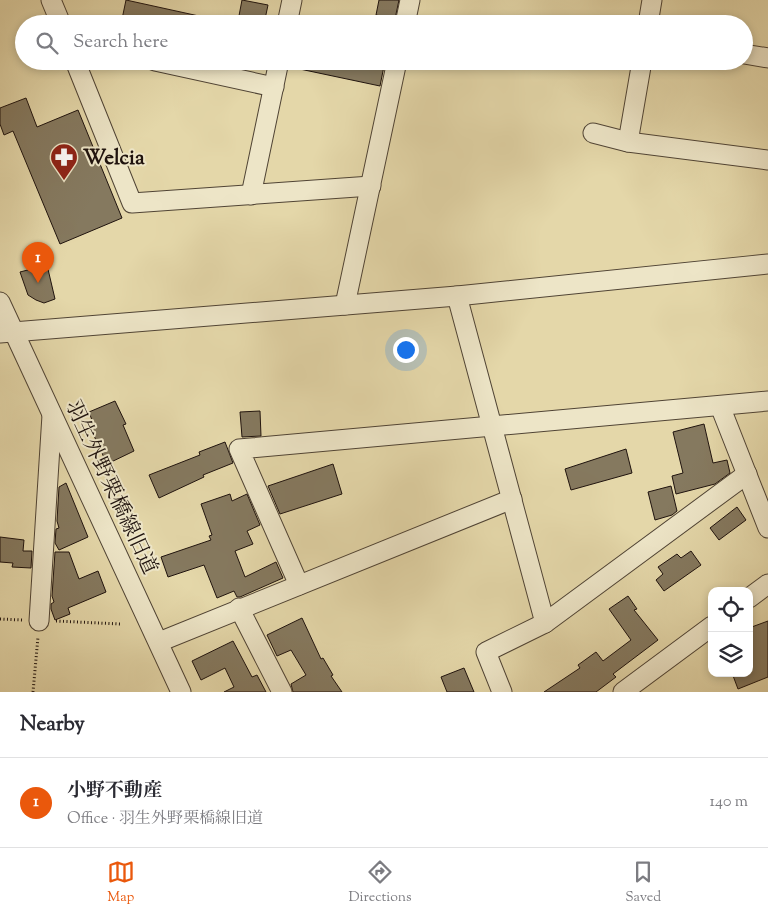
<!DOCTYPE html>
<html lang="en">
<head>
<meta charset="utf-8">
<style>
	body { margin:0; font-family:"Sorts Mill Goudy","Noto Serif JP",serif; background:#f7f7f7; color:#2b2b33 }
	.controls { position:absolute; right:15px; bottom:15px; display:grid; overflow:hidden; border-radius:10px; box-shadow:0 2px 8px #0003 }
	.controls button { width:45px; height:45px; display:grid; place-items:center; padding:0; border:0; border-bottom:1px solid #e1e1e2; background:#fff; color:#2b2b33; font:25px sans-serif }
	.you { position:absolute; left:405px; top:349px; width:18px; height:18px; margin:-12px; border:4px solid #fff; border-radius:50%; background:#1a73e8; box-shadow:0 0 0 8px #1a73e833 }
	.badge { display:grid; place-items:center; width:32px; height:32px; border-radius:50%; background:#ea580c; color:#fff; font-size:16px; font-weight:700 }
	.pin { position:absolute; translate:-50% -41px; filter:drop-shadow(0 1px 2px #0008) }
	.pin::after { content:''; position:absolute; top:26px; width:18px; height:15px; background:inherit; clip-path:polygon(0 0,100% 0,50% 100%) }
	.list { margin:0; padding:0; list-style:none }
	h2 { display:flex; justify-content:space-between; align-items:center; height:65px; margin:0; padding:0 20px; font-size:21px }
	h2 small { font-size:16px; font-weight:400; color:#7c7c81 }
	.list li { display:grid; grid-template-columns:32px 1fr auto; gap:15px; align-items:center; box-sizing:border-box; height:90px; padding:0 20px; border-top:1px solid #e1e1e2 }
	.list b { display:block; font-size:19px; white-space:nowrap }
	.list p { margin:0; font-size:16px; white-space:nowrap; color:#7c7c81 }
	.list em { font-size:16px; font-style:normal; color:#7c7c81 }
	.icon { flex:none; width:28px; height:28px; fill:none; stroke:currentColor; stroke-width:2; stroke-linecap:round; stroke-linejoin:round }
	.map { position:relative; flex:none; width:768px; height:692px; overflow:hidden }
	.search { position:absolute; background:#fff; box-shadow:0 2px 8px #0003; left:15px; right:15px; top:15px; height:55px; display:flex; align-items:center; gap:12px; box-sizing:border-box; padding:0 18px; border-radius:28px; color:#7c7c81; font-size:19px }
	.sheet { height:155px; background:#fff }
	nav { display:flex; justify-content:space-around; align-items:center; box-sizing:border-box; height:70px; border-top:1px solid #e1e1e2; background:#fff; font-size:14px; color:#7c7c81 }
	nav a { display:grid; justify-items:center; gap:2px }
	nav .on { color:#ea580c }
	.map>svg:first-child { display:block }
	.building { fill:#85795f; stroke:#1f130e }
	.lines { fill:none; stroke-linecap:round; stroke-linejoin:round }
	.minor-casing { stroke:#504435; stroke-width:21 }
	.path { stroke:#1f130e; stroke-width:3; stroke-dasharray:1 2.5; stroke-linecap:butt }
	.minor { stroke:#ede5c7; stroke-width:19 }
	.labels { text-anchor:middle; stroke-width:4; stroke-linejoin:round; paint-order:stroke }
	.poi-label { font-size:21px; font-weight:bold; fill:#1f130e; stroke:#ede5c7; text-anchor:start }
	.street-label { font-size:21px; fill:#1f130e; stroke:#ede5c7 }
</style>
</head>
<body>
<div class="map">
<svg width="768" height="692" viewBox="0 0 768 692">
	<rect width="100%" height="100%" fill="#e4d7a9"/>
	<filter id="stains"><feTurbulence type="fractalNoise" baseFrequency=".004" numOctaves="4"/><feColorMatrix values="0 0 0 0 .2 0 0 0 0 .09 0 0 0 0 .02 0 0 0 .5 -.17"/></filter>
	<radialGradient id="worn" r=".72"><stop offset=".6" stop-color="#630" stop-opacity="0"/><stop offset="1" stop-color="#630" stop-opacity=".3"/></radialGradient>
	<g class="building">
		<path d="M126,0L208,18L207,24H121Z"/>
		<path d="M242,0L268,5L264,24H250L238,21Z"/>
		<path d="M379,0H399L395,19L376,15Z"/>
		<path d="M296,61H385L380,86L295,68Z"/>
		<path d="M26,98L37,127L78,110L122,218L60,244L13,131L4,135L0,124V108Z"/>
		<path d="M47,265L55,299L44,303L36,300L28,295L20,272Z"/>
		<path d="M115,401L126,424L123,425L134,451L107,464L89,425L93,423L89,412Z"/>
		<path d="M260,411L261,436L242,437L240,412Z"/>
		<path d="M704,424L713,463L727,460L730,473L715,484L676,494L672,476L683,473L673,432Z"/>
		<path d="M225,442L233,463L203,475L204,477L159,498L149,475L200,455L199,452Z"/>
		<path d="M626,449L632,473L571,490L565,469Z"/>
		<path d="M333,464L342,494L280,514L268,486Z"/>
		<path d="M66,483L88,537L59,550L55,543L56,529L59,528L57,521L59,487Z"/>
		<path d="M671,486L677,511L672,515L655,520L648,492Z"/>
		<path d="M230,494L232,501L247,494L260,525L247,531L253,544L235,551L245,577L276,562L283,578L240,597H237L234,591L217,598L204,565L168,577L161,557L211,540L209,536L212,535L201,504Z"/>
		<path d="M737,507L746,520L719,540L710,528Z"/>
		<path d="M0,537L24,540L23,551H32L31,568L12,567L13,563L0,562Z"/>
		<path d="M691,551L701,565L664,591L656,580L663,574L658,567L677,554L681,558Z"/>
		<path d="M55,552H69L79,579L98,571L106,592L68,608L70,614L55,620L51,609V604L54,602L52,596Z"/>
		<path d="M628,596L637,609L634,610L658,640L613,674L616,677L596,692H544L580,668L578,665L596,652L603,661L631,640L609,609Z"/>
		<path d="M302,618L321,659L323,658L333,675L331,676L342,692H293L291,684L306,675L291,650L277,656L267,635Z"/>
		<path d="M768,621V677L738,689L732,673H749V628Z"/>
		<path d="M233,641L252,677L257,675L266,692H224L234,687L225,668L201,680L192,661Z"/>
		<path d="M464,668L474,692H447L441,677Z"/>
	</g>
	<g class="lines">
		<g class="minor-casing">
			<g id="minor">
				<path d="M51,0L61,24"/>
				<path d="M287,24L292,0"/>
				<path d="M405,24L410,0"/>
				<path d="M648,24L652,0"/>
				<path d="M744,54L768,58"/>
				<path d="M75,61L132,203L371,186"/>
				<path d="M155,61L274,87"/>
				<path d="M593,133L628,142L768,160"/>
				<path d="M628,142L642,61"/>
				<path d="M251,195L279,61"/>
				<path d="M457,296L545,623L486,652L502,692"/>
				<path d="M0,302L181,692"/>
				<path d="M345,305L397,61"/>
				<path d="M0,333L457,296L768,264"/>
				<path d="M720,406L768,528"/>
				<path d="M299,585L239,449L768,401"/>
				<path d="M749,598L768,584"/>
				<path d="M239,608L282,692"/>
				<path d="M39,621L52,415"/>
				<path d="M545,623L747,474"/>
				<path d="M159,642L512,499"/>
				<path d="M623,692L712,626"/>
			</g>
		</g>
		<g class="path">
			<path d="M0,619L22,620"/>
			<path d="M56,621L120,624"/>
			<path d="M33,692L38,637"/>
		</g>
		<use href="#minor" class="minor"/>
	</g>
	<defs>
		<g id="pharmacy-pin" transform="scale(1.4375)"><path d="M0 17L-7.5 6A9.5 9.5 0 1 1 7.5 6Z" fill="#8f2418" stroke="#ede5c7"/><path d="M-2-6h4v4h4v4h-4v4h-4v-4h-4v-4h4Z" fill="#fff"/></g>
	</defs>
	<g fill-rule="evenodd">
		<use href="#pharmacy-pin" x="64" y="157"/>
	</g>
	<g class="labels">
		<g class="poi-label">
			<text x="83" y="164">Welcia</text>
		</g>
		<g class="street-label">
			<text transform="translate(112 487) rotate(65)" y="7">羽生外野栗橋線旧道</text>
		</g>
	</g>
	<rect width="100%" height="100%" filter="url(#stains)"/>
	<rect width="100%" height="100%" fill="url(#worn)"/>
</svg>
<div class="controls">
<button><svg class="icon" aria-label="locate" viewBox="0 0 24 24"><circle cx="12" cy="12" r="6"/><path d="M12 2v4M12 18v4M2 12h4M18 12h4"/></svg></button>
<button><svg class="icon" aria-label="layers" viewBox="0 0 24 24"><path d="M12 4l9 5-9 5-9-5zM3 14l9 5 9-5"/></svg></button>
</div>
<div class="you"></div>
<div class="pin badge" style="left:38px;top:283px">1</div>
<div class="search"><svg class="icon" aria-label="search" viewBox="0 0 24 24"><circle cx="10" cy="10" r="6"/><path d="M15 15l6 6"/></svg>Search here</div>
</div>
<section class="sheet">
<h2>Nearby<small></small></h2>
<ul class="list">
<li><span class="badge">1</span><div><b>小野不動産</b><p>Office · 羽生外野栗橋線旧道</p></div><em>140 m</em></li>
</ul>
</section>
<nav>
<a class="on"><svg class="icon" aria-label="map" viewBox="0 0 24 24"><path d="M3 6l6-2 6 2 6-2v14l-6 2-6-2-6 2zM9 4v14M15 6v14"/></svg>Map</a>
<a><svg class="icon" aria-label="directions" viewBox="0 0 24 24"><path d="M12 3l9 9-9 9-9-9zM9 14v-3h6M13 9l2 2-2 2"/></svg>Directions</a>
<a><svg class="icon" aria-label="saved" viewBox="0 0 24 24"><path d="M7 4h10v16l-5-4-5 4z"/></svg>Saved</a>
</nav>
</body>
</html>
